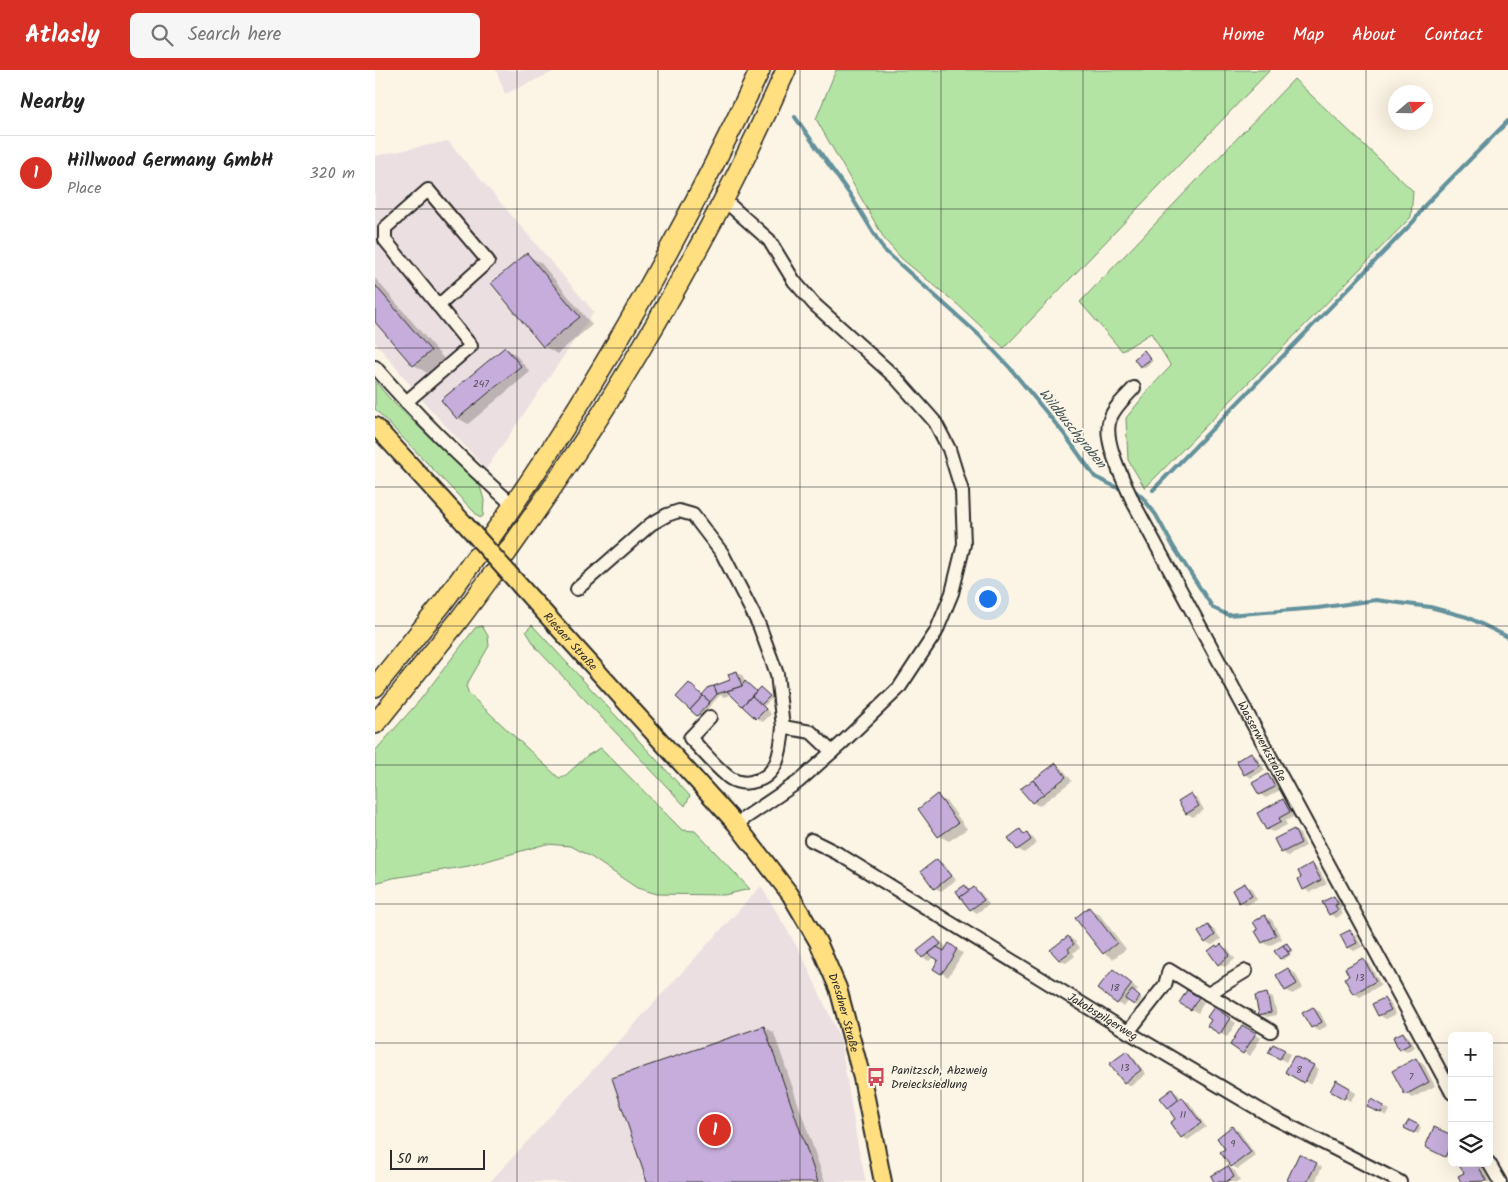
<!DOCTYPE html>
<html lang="en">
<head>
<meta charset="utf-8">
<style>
	body { margin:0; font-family:Kalam,sans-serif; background:#f6f6f6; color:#222 }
	.controls { position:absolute; right:15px; bottom:15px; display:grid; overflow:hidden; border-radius:8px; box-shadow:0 5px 20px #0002 }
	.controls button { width:45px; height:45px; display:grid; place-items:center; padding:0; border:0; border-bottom:1px solid #e0e0e0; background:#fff; color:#222; font:25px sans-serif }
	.compass { position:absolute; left:1013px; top:15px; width:45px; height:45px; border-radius:50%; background:#fff; box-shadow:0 5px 20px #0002; rotate:70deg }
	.scale { position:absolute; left:15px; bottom:12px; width:95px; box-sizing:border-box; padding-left:5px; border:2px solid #2b2b2b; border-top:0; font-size:14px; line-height:18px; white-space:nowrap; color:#2b2b2b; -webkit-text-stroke:4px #fcf5e5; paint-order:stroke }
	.you { position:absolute; left:612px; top:528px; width:18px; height:18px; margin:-12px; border:4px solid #fff; border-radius:50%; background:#1a73e8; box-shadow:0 0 0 8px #1a73e833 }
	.badge { display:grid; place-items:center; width:32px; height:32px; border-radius:50%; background:#d93025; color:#fff; font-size:16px; font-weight:700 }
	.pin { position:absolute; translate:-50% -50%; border:2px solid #fff; box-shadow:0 1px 5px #0006 }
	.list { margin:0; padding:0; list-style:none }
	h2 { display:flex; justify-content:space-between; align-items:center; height:65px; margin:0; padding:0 20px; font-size:21px }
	h2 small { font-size:16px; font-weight:400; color:#767676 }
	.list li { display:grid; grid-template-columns:32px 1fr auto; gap:15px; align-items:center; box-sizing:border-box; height:75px; padding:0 20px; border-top:1px solid #e0e0e0 }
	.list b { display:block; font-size:19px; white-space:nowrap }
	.list p { margin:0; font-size:16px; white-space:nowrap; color:#767676 }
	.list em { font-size:16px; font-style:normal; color:#767676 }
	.icon { flex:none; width:28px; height:28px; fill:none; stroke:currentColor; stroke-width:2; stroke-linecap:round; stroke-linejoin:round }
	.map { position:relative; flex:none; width:1133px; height:1112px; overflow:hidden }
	header { display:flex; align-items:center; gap:30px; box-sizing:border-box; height:70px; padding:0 25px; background:#d93025; color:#fff }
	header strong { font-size:24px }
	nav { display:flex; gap:28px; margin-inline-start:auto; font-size:18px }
	.search { width:350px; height:45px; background:#f6f6f6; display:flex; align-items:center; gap:12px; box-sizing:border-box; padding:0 18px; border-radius:8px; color:#767676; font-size:19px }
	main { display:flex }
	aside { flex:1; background:#fff }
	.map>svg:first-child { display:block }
	.built { fill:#ecdfe2 }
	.green { fill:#b4e4a4; stroke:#708868 }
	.shadow { fill:#0003 }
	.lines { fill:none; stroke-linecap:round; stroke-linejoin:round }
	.stream { stroke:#63919c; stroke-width:4 }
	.building { fill:#c6addb; stroke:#2b2b2b }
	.minor-casing { stroke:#2b2b2b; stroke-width:16 }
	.major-casing { stroke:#2b2b2b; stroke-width:20 }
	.highway-casing { stroke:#2b2b2b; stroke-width:22 }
	.minor { stroke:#fcf5e5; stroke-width:12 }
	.major { stroke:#ffdf80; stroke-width:16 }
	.highway { stroke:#ffdf80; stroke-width:19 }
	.major-bridge-casing { stroke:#2b2b2b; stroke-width:20; stroke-linecap:butt }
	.major-bridge { stroke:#ffdf80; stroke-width:16 }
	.grid { fill:none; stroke:#2b2b2b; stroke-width:1; stroke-opacity:0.55 }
	.labels { text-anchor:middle; stroke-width:4; stroke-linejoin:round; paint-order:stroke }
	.number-label { font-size:10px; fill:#524c57 }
	.street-label { font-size:12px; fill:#2b2b2b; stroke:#fcf5e5 }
	.poi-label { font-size:12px; fill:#2b2b2b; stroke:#fcf5e5; text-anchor:start }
	.water-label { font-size:14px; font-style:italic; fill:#42565a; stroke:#fcf5e5 }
</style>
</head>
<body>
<header>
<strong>Atlasly</strong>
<div class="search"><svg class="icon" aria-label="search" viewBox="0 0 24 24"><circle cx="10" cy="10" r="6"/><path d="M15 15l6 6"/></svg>Search here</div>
<nav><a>Home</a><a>Map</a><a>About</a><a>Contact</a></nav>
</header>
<main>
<aside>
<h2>Nearby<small></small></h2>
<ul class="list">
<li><span class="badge">1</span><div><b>Hillwood Germany GmbH</b><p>Place</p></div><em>320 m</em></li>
</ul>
</aside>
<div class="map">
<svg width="1133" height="1112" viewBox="0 0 1133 1112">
	<rect width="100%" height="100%" fill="#fcf5e5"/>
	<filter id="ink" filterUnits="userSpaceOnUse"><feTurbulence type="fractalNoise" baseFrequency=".02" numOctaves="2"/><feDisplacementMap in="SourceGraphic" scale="10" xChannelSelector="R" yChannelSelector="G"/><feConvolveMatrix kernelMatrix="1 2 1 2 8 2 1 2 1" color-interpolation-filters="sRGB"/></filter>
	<g filter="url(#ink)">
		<g class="built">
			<path d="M121,0H183L130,24Z"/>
			<path d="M73,71L219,242L111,399L55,339L0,272V86Z"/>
			<path d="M386,816L428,887L465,968L483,1076L491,1112H115Z"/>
		</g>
		<g class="green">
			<path d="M461,0H895L629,278L582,234L527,189L510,170L441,49Z"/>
			<path d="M919,9L1038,121L1036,147L770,418L753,390L751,348L776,317L796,296L776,263L747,281L705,232Z"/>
			<path d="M0,311L15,329L105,416L109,430L108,446L105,448L0,339Z"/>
			<path d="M157,555L315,726L310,736L162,579L151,561Z"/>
			<path d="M107,556L113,566L114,576L91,616L94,624L184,708L191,705L213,685L226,678L307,760L320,761L375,819L349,825L282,824L262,818L216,787L196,776L171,774L94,796L18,808L0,813V681L45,630L100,558Z"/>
		</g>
		<g class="shadow">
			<path d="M152,185L166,193L217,255L182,284L169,276L118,214Z"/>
			<path d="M0,208L69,289L52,303L39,295L0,250Z"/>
			<path d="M130,278L140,284L155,302L93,354L83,348L68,330Z"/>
			<path d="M769,282L778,291L769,298L766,296Z"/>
			<path d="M362,602L368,606L370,612L383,621L386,618L397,628L389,636L396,644L388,652L382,648L357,624L349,627L345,625L325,647L323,645L315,615L328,625L356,611Z"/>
			<path d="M876,683L882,687L890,700L876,708L870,704Z"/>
			<path d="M681,695L687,698L697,711L664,736L657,732Z"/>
			<path d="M893,706L899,709L905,720L891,728L885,724Z"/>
			<path d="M816,725L822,728L829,740L818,747L812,743Z"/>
			<path d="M562,726L572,732L592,759L574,771L564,766Z"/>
			<path d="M908,731L914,734L920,746L910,751L912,755L898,762L892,759Z"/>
			<path d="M645,760L658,768L662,773L649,783L643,779Z"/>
			<path d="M919,760L925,764L931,776L913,786L907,782Z"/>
			<path d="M562,790L569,794L581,810L566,821L560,818Z"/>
			<path d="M937,794L943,798L952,814L935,822L929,819Z"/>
			<path d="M870,815L876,818L882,830L871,835L865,832Z"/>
			<path d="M590,817L595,822L599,819L605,822L614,834L602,843L596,839L583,822Z"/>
			<path d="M959,827L965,831L968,837L965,839L968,844L961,848L955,844Z"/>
			<path d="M714,839L724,844L751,879L738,889L729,883Z"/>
			<path d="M890,846L897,850L907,869L894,876L888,872L885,860Z"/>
			<path d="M833,856L839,860L846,869L837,875L831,872Z"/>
			<path d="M975,861L981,865L987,877L979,881L973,877Z"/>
			<path d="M694,868L700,871L705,878L698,883L700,886L691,893L684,890Z"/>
			<path d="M560,869L567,872L572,879L574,875L588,883L573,907L560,898L565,890L560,886L554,891L547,887Z"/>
			<path d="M912,874L918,881L915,883L916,885L908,890L901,881Z"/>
			<path d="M847,876L853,879L860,889L850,897L844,894L843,878Z"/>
			<path d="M988,889L994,893L1006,915L985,927L979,923Z"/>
			<path d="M913,900L920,903L928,918L917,924L911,920Z"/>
			<path d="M744,904L763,919L760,923L767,929L762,936L754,930L749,937L742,933Z"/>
			<path d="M813,922L829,932L823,943L806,932Z"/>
			<path d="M892,925L898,928L902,945L892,947L885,944Z"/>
			<path d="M1009,929L1015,933L1021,944L1011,949L1004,945L999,934Z"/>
			<path d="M938,938L945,942L952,956L943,961L937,957Z"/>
			<path d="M845,942L861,953L852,967L834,956Z"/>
			<path d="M389,957L399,963L450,1112H274Z"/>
			<path d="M867,957L886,968L875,986L856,975Z"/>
			<path d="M1028,963L1034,967L1040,977L1032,982L1025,979Z"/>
			<path d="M899,975L915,984L911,992L895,983Z"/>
			<path d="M752,983L758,987L771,1004L756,1016L749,1012Z"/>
			<path d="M1041,989L1048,993L1060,1016L1037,1028L1031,1024Z"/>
			<path d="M938,996L944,999L936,1015L912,1002Z"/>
			<path d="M962,1011L981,1023L975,1031L956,1020Z"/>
			<path d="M797,1021L803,1024L807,1030L814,1032L831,1057L813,1070L807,1067Z"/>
			<path d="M997,1031L1015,1040L1012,1046L1000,1040Z"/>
			<path d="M1034,1051L1046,1058L1043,1064L1031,1057Z"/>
			<path d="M857,1058L864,1061L881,1086L863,1099L857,1096L852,1079Z"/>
			<path d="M1077,1067V1089L1057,1080Z"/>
			<path d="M1087,1093H1105L1115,1112H1087L1085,1107L1090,1104L1085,1094Z"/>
			<path d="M941,1094L947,1097L940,1112H918Z"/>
			<path d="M853,1097L860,1101L865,1111L862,1112H840Z"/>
		</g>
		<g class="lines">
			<g class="stream">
				<path d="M420,47L476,126L509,180L604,265L635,298L690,365L720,407L743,418L749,419"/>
				<path d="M756,420L760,421L768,428L781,445L798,476L838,538L853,545L943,538L1001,530L1055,537L1092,547L1133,567"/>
				<path d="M778,420L1039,151L1050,135L1133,51"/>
			</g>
		</g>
		<g class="building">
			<path d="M152,183L205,247L168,277L116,213Z"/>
			<path d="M0,215L56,281L38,296L0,252Z"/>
			<path d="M130,277L146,296L82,349L66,330Z"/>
			<path d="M769,280L776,289L765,297L759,289Z"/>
			<path d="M362,601L367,616L342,624L339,616L355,610L353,604Z"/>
			<path d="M370,611L381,621L367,636L352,621L367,616Z"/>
			<path d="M314,613L328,626L315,640L301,627Z"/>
			<path d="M339,616L342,624L335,632L327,625L334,617Z"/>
			<path d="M385,617L395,626L386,635L377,626Z"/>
			<path d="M328,626L335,632L322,646L315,640Z"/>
			<path d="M377,626L391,639L381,649L367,636Z"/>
			<path d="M876,682L885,696L869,705L861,691Z"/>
			<path d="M681,693L691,707L669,724L658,710Z"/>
			<path d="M893,704L900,717L884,725L877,713Z"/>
			<path d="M658,710L669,724L657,733L645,719Z"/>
			<path d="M816,723L824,736L811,744L803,731Z"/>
			<path d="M562,724L583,753L563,767L543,739Z"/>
			<path d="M908,729L915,742L904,748L906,752L891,760L882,743Z"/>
			<path d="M645,759L649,765L652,763L656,770L642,780L633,768Z"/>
			<path d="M919,759L926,773L906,783L899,769Z"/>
			<path d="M562,789L576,806L559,819L546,801Z"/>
			<path d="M937,793L946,810L928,820L923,809L926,807L923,801Z"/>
			<path d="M870,813L877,826L864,833L857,820Z"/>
			<path d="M590,815L594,821L585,827L581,821Z"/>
			<path d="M599,817L609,830L595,840L585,827Z"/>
			<path d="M959,826L963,834L960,835L963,840L954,845L947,832Z"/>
			<path d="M714,837L742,873L728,884L700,848Z"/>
			<path d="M890,845L901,865L887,873L880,861L883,860L878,852Z"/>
			<path d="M833,855L840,865L830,873L823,862Z"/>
			<path d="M975,860L982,873L972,878L965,865Z"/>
			<path d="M693,866L699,874L693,879L695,882L684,890L675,880Z"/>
			<path d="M560,867L566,874L547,888L542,881Z"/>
			<path d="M574,873L582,879L578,886L579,887L566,904L558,899L563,890L553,884L562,877L569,881Z"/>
			<path d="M912,873L916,880L913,882L908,875Z"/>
			<path d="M846,874L855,885L843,895L833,881L841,875L842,877Z"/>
			<path d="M908,875L914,884L905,889L899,881Z"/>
			<path d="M988,888L1001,911L978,924L969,908L974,906L970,898Z"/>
			<path d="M913,898L922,914L910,921L901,905Z"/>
			<path d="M738,899L757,914L742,934L722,919Z"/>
			<path d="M757,920L765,927L759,935L750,929Z"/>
			<path d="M812,920L824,927L816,940L804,933Z"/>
			<path d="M892,923L896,942L884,945L880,926Z"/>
			<path d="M1009,928L1016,940L1003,946L997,934Z"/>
			<path d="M839,937L855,948L845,964L832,956L836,950L832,947Z"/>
			<path d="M938,937L947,952L936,958L927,943Z"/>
			<path d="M867,955L881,963L868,984L855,975Z"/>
			<path d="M389,956L443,1112H272L237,1008Z"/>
			<path d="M1028,962L1035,974L1024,980L1018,967Z"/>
			<path d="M898,974L910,980L905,989L893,983Z"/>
			<path d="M752,981L766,1000L749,1013L734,994Z"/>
			<path d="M919,986L939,995L929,1013L910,1002Z"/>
			<path d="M1041,988L1054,1012L1030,1025L1017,1001Z"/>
			<path d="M961,1010L975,1018L969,1029L955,1021Z"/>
			<path d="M797,1019L804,1030L793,1038L785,1028Z"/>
			<path d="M807,1027L826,1053L806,1068L795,1053L800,1049L793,1038Z"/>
			<path d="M996,1029L1009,1036L1006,1043L992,1037Z"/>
			<path d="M1034,1050L1044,1055L1039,1063L1029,1058Z"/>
			<path d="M857,1056L876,1082L856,1097L845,1082L850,1079L842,1068Z"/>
			<path d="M1059,1057L1077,1065V1072L1070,1087L1050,1077Z"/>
			<path d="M924,1084L942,1093L932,1112H916L912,1110Z"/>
			<path d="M1102,1093L1111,1111L1086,1112L1083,1106L1089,1103L1083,1094Z"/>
			<path d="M853,1096L859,1107L850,1112H839L836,1106Z"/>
		</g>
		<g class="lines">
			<g class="minor-casing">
				<g id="minor">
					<path d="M348,129L394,170L419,211L439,234L521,308L560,352L574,379L587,421L589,474L577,523L561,562L524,618L466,674L423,712L361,754"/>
					<path d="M0,297C43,347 89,392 138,435"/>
					<path id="s1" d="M759,318C751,327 739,337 735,349C727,370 749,411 758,432L1077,1023"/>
					<path d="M31,332L96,276L10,170V158L53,120L113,191L63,236"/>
					<path d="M202,519L276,454L292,445L304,441L318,445L347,483L384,555L402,604L408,657"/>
					<path d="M335,647L315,668C327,680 338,694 351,705C357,711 367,714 376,712C404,708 406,679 408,657L436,662L457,682"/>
					<path id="s2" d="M436,770L462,783L753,962L897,1047L1025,1112"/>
					<path d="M833,924L871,901"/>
					<path d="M753,962L790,915L794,900L833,924L896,961"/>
					<path d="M1114,1093L1125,1112"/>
				</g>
			</g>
			<g class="major-casing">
				<g id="major">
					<path d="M0,356L89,453"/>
					<path id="s3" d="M147,518L361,754L415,824L443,872L463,918L487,1008L508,1112"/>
				</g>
			</g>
			<g class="highway-casing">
				<g id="highway">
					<path d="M116,467C221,320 308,163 385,0"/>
					<path d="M131,484C166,434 201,385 233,333C299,227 360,115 411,0"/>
					<path d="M0,617L67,534L101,487"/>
					<path d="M0,654L83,551L118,504"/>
				</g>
			</g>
			<use href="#minor" class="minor"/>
			<use href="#major" class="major"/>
			<use href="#highway" class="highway"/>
			<g class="major-bridge-casing">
				<path id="major-bridge" d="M89,453L147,518"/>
			</g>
			<use href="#major-bridge" class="major-bridge"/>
		</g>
	</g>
	<path class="grid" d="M142,0V1112M283,0V1112M425,0V1112M566,0V1112M708,0V1112M850,0V1112M991,0V1112M0,139H1133M0,278H1133M0,417H1133M0,556H1133M0,695H1133M0,834H1133M0,973H1077M1114,973H1133"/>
	<defs>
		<g id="bus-bare" transform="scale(1.5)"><path d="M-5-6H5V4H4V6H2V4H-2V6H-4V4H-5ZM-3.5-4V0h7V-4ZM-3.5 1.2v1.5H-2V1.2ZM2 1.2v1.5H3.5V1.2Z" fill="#d1495b" stroke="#fcf5e5" stroke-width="2.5" paint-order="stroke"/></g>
	</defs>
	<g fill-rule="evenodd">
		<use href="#bus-bare" x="501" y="1007"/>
	</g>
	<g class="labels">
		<g class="number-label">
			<text x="106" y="317">247</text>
			<text x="985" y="911">13</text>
			<text x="740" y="921">18</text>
			<text x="750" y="1001">13</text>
			<text x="924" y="1003">8</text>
			<text x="1036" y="1010">7</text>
			<text x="808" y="1048">11</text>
			<text x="858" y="1077">9</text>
		</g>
		<g class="street-label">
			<text dy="4" stroke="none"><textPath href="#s3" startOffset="72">Riesaer Straße</textPath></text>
			<text dy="4" stroke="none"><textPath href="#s1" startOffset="399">Wasserwerkstraße</textPath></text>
			<text dy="4" stroke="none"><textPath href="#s3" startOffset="538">Dresdner Straße</textPath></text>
			<text dy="4" stroke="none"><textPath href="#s2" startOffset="341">Jakobspilgerweg</textPath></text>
		</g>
		<g class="poi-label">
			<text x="516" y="1004">Panitzsch, Abzweig<tspan x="516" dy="14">Dreiecksiedlung</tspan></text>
		</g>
		<g class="water-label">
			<text transform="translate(698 358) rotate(51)" y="5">Wildbuschgraben</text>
		</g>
	</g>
</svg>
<div class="controls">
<button>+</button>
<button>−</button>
<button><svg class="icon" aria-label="layers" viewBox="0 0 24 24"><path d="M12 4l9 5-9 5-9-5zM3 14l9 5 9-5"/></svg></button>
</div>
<svg class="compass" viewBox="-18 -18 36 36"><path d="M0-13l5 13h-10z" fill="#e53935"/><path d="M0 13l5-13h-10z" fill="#767676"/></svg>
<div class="scale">50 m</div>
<div class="you"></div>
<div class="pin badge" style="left:340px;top:1060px">1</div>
</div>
</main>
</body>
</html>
